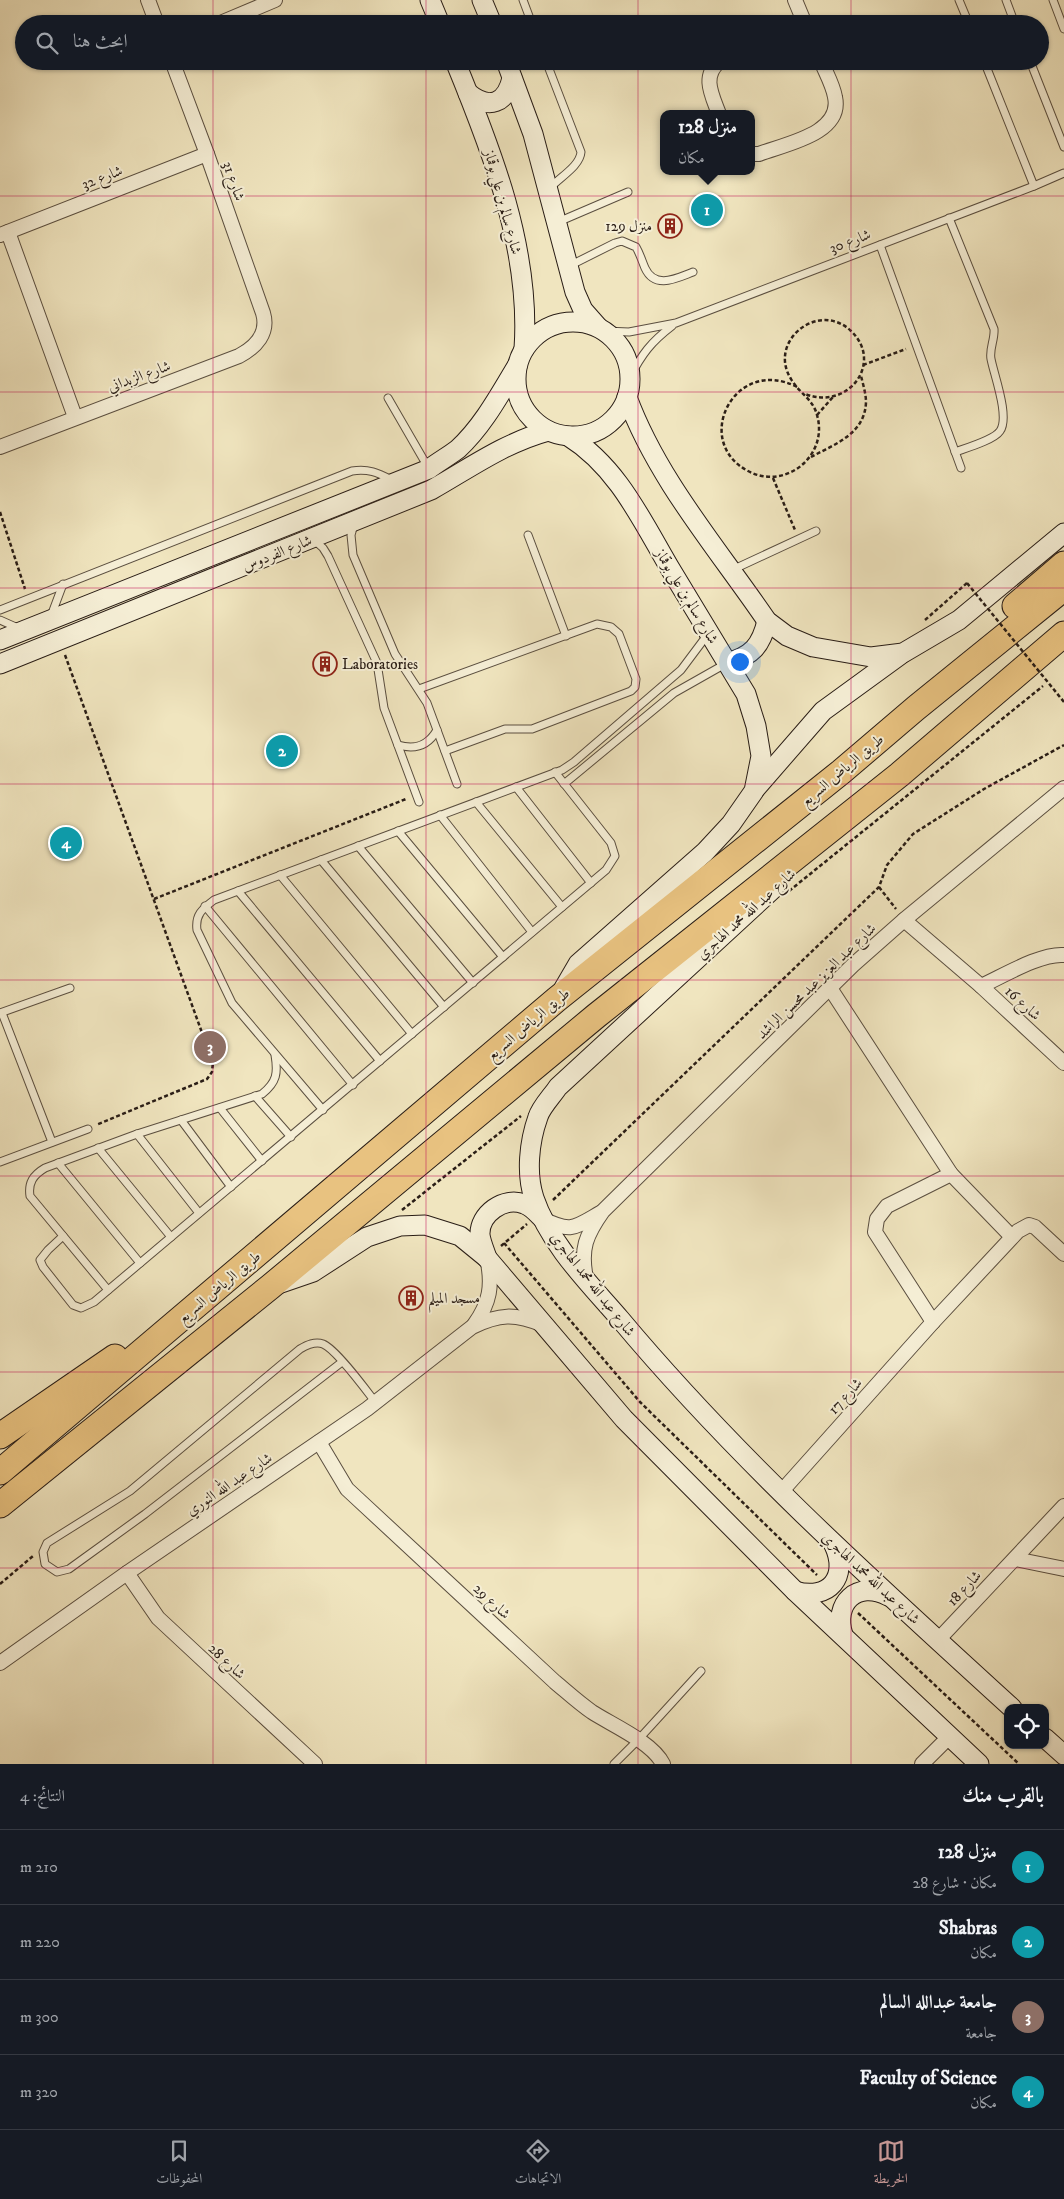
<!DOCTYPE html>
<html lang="ar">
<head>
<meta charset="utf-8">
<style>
	body { margin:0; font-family:"IM FELL DW Pica",Amiri,serif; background:#242831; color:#f1f3f6; direction:rtl }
	.controls { position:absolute; right:15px; bottom:15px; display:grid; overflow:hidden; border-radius:10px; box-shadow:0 1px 4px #0004 }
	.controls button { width:45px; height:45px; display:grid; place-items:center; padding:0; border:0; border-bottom:1px solid #363941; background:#171b24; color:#f1f3f6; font:25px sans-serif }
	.you { position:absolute; left:739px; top:661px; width:18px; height:18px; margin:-12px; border:4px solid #fff; border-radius:50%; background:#1a73e8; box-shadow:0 0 0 8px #1a73e833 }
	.badge { display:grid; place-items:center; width:32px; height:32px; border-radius:50%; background:#c59692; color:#fff; font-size:16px; font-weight:700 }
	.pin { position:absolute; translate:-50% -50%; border:2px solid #fff; box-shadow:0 1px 5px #0006 }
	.popup { position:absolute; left:660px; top:110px; width:95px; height:65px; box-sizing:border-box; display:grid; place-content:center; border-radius:10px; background:#171b24; filter:drop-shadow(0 1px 4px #0005); font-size:16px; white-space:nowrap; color:#9ea1a6 }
	.popup b { font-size:19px; color:#f1f3f6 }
	.popup::after { content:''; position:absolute; left:50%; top:100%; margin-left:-10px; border:10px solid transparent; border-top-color:#171b24 }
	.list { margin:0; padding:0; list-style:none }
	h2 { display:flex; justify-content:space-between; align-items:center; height:65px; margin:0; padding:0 20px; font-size:21px }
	h2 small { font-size:16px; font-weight:400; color:#9ea1a6 }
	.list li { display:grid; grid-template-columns:32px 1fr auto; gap:15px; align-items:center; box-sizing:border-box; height:75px; padding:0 20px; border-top:1px solid #363941 }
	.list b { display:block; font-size:19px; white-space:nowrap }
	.list p { margin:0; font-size:16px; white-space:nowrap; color:#9ea1a6 }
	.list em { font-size:16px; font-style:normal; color:#9ea1a6 }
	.icon { flex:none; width:28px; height:28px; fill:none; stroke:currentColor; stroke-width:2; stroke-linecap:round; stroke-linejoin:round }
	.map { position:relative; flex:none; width:1064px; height:1764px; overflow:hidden; direction:ltr }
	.search { position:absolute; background:#171b24; box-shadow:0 1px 4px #0004; left:15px; right:15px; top:15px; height:55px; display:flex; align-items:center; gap:12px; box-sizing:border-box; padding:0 18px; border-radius:28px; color:#9ea1a6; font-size:19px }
	.sheet { height:365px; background:#171b24 }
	nav { display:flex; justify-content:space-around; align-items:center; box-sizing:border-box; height:70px; border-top:1px solid #363941; background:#171b24; font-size:14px; color:#9ea1a6 }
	nav a { display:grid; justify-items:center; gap:2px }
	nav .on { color:#c59692 }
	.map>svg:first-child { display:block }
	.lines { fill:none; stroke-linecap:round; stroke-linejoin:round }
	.lane-casing { stroke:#5b4f40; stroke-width:9 }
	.street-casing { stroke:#5b4f40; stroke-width:16 }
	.secondary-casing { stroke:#291d16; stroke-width:21 }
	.highway-casing { stroke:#291d16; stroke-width:27 }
	.path { stroke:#291d16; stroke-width:2.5; stroke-dasharray:4 2.5; stroke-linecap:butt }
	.lane { stroke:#f5eed5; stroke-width:7 }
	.street { stroke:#f5eed5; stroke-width:14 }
	.secondary { stroke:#f5eed5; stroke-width:19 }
	.highway { stroke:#e8c280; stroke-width:25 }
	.path-bridge { stroke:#291d16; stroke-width:2.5; stroke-dasharray:4 2.5; stroke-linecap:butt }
	.grid { fill:none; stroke:#c2185b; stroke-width:1; stroke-opacity:0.55 }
	.labels { text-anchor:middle; stroke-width:4; stroke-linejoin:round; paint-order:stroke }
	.street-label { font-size:15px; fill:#291d16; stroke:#f5eed5 }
	.poi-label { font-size:15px; fill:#291d16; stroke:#f5eed5; text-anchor:start }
</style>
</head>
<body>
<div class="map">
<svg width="1064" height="1764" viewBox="0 0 1064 1764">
	<rect width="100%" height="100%" fill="#f0e5bf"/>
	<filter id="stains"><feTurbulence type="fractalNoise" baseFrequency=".004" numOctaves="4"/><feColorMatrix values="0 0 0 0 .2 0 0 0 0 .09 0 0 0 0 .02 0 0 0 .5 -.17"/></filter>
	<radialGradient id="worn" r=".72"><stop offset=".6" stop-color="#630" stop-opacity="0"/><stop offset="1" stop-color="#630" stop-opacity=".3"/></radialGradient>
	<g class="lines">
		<g class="lane-casing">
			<g id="lane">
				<path d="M523,0L532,24"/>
				<path d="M959,0L969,24"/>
				<path d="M1006,0L1015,24"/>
				<path d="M1053,0L1064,29"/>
				<path d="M546,61L581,152C580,166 560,177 550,188"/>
				<path d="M984,61L1034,186L1064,173"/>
				<path d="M1030,61L1064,147"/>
				<path d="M949,218L994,329C995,339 989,349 991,359C994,375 1010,417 1000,431C994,440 966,448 955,452"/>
				<path d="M558,222L628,192"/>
				<path d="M880,245L961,468"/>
				<path d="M569,266L615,243L622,241L636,247C640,254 642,261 645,268C655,290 677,278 693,272"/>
				<path d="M605,331L629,332L676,323L1034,186"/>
				<path d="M630,377C642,354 651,342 672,326"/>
				<path d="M388,398L429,469"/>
				<path d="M354,524L351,535L353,555L395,654L427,703L457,784"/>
				<path d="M528,535L566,636"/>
				<path d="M313,539L323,548L328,556L377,663L384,708L419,802"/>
				<path d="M732,570L816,531"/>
				<path d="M0,610L352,471C368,468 378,473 392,480"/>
				<path d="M51,616L63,584"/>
				<path d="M0,620L18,628"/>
				<path d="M419,689L597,624L611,627L619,634L636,679L635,687L631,691L532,729H505L445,751"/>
				<path d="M398,745C415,750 428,746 437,730"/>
				<path d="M564,784L674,693L727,663"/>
				<path d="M516,787L591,883"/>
				<path d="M476,802L562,907"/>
				<path d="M440,815L532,932"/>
				<path d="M398,831L503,957"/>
				<path d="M358,846L473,983"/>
				<path d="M321,860L444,1007"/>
				<path d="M280,875L412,1034"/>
				<path d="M238,891L380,1061"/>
				<path d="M205,906L353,1085"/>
				<path d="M0,1013L70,988"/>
				<path d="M2,1013L52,1142"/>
				<path d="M255,1096L291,1137"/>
				<path d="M220,1108L262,1161"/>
				<path d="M323,1110L232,1003L197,930C195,915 202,909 214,900L562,770L574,762L681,670L708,634"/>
				<path d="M181,1120L231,1187"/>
				<path d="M137,1134L199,1213"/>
				<path d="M98,1148L171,1237"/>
				<path d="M0,1162L88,1129"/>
				<path d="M58,1163L140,1263"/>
				<path d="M63,1236L48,1250L40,1260L43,1267L73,1305L81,1308L94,1302L606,870L615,856L611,843L555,772"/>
				<path d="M108,1290L30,1196C28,1183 33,1175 45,1168L137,1134L262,1094C277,1082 278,1073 275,1055"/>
				<path d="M342,1362L145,1514L69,1569L57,1572L45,1564L43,1552L47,1543L130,1491L300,1349C307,1345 315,1341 323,1344C336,1349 366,1390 376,1403"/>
				<path d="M614,1764L638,1740L701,1671"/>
			</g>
		</g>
		<g class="street-casing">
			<g id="street">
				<path d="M148,0L157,24"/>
				<path d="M795,0L805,24"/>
				<path d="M218,24L275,0"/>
				<path d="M719,114C712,95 701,76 720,61"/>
				<path d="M751,154H759C785,144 843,134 835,97C833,85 826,73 821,61"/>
				<path d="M8,232L75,417"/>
				<path d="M0,235L207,154"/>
				<path d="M0,447L239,356C256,347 269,333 263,313L207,154L172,61"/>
				<path d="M904,920L981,986L1064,1063"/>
				<path d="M981,986C1003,976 1041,953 1064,955"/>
				<path d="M830,988L951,1174L1012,1237"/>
				<path d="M543,1219C571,1233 574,1228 600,1213"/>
				<path d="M586,1278C580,1249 586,1235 603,1211L853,965L904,920L1064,788"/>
				<path d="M933,1322L875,1232L877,1219L887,1206L951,1174"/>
				<path d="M474,1325C490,1303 493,1285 487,1258"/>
				<path d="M319,1442L347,1489L555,1682C567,1692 579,1703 592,1712C612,1725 652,1742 663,1764"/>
				<path d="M781,1492L933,1322L1018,1231L1029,1225L1035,1227L1064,1254"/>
				<path d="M1015,1559L1064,1569"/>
				<path d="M127,1573L158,1618L315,1764"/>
				<path d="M938,1640L1064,1506"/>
				<path d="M0,1663L127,1573L367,1409L472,1327C499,1314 515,1313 543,1325"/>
				<path d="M922,1764L949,1737"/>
			</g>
		</g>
		<g class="secondary-casing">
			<g id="secondary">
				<path d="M430,0L440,24"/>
				<path d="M482,0L492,24"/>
				<path d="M455,61C492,151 531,250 524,349"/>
				<path d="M506,61L533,134L575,292L583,310L598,327"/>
				<path d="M468,93C489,110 506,104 512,78"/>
				<circle cx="573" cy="379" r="57"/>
				<path d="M627,397C657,479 718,549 767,621L787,636L813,647L871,657L903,653L959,620L1064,533"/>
				<path d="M0,640L429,469C438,462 449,456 458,449C483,426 500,394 517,366"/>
				<path d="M727,663C752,656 761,646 767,621"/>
				<path d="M0,664L431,490C470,468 504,443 548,431"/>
				<path d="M756,788L823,711L900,655"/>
				<path d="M774,888L558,1087C552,1096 541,1107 538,1117C529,1142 526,1174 534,1198C550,1245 589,1283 620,1319C738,1460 876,1584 1012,1708"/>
				<path d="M564,988L578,964L705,852L731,824L754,791L761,756L756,726L746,694C721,653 696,611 671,570C642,521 618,467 568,436"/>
				<path d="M487,1258C485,1251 481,1243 480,1235C479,1214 504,1196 524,1204C531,1206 537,1213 542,1218"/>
				<path d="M281,1283L313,1272L367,1237L400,1226L425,1225L460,1236L487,1258L624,1419L795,1591L979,1764"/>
				<path d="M795,1591C829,1601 849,1577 834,1545"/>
				<path d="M843,1635C833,1603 857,1580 888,1596"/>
				<path d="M1045,1738L1064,1755"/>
			</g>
		</g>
		<g class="highway-casing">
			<g id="highway">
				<path d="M1015,606L1064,564"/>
				<path d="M0,1436L115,1357"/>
				<path d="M0,1472L557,999L841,772L916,708L1064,588"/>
				<path d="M0,1505L270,1287L596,1016L899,775L1064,634"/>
			</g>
		</g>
		<g class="path">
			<path d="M863,365L906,349"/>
			<path d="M797,387C735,355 691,441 748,471C785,491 829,456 817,415C813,399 799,393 791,379C767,341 819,300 851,331C884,362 849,411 805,394"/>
			<path d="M817,415L833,397"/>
			<path d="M811,457C835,444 865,434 866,402C866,394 863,384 861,376"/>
			<path d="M773,478L795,530"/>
			<path d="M0,512L25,589"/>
			<path d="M925,620L967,583"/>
			<path d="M65,655L213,1063L212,1072L207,1079L96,1125"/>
			<path d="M879,887L896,909"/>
			<path d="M789,891L1043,686"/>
			<path d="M154,899L406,799"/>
			<path d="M553,1200L879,887L887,865L913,834L984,789L1064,745"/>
			<path d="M402,1210L521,1116"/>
			<path d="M504,1243L640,1402L817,1575"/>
			<path d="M501,1246L527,1224"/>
			<path d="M0,1584L33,1556"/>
			<path d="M858,1613L1019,1764"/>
		</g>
		<use href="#lane" class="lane"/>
		<use href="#street" class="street"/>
		<use href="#secondary" class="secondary"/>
		<use href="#highway" class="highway"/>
		<path class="path-bridge" d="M967,583L1064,702"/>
	</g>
	<path class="grid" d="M213,0V24M426,0V24M638,0V24M851,0V24M213,61V1764M426,61V1764M638,61V1764M851,61V1764M0,196H1064M0,392H1064M0,588H1064M0,784H1064M0,980H1064M0,1176H1064M0,1372H1064M0,1568H1064"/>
	<defs>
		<g id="building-ring" transform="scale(1.25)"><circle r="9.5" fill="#f5eed5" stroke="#8f2418" stroke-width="1.5"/><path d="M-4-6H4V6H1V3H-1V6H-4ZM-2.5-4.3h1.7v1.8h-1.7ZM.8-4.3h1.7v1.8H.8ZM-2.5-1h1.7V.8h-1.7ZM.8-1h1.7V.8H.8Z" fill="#8f2418"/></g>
	</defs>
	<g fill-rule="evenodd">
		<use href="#building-ring" x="670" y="226"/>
		<use href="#building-ring" x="325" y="664"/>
		<use href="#building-ring" x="411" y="1298"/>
	</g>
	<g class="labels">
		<g class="street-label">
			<text transform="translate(102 177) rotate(-21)" y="5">شارع 32</text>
			<text transform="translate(234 181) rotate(71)" y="5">شارع 31</text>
			<text transform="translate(503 202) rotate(75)" y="5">شارع سالم بن علي بوقماز</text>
			<text transform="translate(850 241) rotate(-21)" y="5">شارع 30</text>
			<text transform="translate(139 376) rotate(-20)" y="5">شارع الزبداني</text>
			<text transform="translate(277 553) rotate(-22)" y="5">شارع الفردوس</text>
			<text transform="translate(687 596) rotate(59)" y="5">شارع سالم بن علي بوقماز</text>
			<text transform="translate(842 770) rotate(-40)" y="5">طريق الرياض السريع</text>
			<text transform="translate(746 914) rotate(-42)" y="5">شارع عبد الله محمد الهاجري</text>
			<text transform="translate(816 981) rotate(-44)" y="5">شارع عبد العزيز عبد محسن الراشد</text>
			<text transform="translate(1023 1003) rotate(43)" y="5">شارع 16</text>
			<text transform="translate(528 1024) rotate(-40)" y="5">طريق الرياض السريع</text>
			<text transform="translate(593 1284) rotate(52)" y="5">شارع عبد الله محمد الهاجري</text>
			<text transform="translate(219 1287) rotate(-40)" y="5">طريق الرياض السريع</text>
			<text transform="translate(845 1396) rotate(-48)" y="5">شارع 17</text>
			<text transform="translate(229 1484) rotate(-34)" y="5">شارع عبد الله النوري</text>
			<text transform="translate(871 1578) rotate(43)" y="5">شارع عبد الله محمد الهاجري</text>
			<text transform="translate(964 1588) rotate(-47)" y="5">شارع 18</text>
			<text transform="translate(492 1601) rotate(43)" y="5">شارع 29</text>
			<text transform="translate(227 1661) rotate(43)" y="5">شارع 28</text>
		</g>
		<g class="poi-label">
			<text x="652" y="231" text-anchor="end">منزل 129</text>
			<text x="342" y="669">Laboratories</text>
			<text x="428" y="1303">مسجد الميلم</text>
		</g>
	</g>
	<rect width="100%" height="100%" filter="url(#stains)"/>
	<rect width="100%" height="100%" fill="url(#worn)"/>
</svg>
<div class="controls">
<button><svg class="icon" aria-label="locate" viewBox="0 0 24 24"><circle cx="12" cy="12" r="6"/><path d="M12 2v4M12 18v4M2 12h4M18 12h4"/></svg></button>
</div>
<div class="you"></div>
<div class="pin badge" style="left:707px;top:210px;background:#0f9aa8">1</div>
<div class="popup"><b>منزل 128</b>مكان</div>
<div class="pin badge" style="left:282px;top:751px;background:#0f9aa8">2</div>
<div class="pin badge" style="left:210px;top:1047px;background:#8d6e63">3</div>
<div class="pin badge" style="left:66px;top:843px;background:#0f9aa8">4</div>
<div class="search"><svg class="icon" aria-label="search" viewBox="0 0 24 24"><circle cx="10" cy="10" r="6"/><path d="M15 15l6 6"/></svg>ابحث هنا</div>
</div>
<section class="sheet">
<h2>بالقرب منك<small>النتائج: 4</small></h2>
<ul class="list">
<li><span class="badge" style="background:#0f9aa8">1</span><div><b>منزل 128</b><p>مكان · شارع 28</p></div><em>210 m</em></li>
<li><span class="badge" style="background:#0f9aa8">2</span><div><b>Shabras</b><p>مكان</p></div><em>220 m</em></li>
<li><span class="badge" style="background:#8d6e63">3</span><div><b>جامعة عبدالله السالم</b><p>جامعة</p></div><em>300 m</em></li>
<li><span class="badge" style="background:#0f9aa8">4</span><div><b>Faculty of Science</b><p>مكان</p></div><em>320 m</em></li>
</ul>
</section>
<nav>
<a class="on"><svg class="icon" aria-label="map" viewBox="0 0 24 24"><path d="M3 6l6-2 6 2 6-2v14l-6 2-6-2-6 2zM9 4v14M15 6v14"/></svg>الخريطة</a>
<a><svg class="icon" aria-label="directions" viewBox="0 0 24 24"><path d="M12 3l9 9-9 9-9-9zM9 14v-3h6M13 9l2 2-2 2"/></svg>الاتجاهات</a>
<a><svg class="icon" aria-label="saved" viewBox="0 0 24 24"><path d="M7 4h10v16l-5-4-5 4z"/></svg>المحفوظات</a>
</nav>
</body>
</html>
